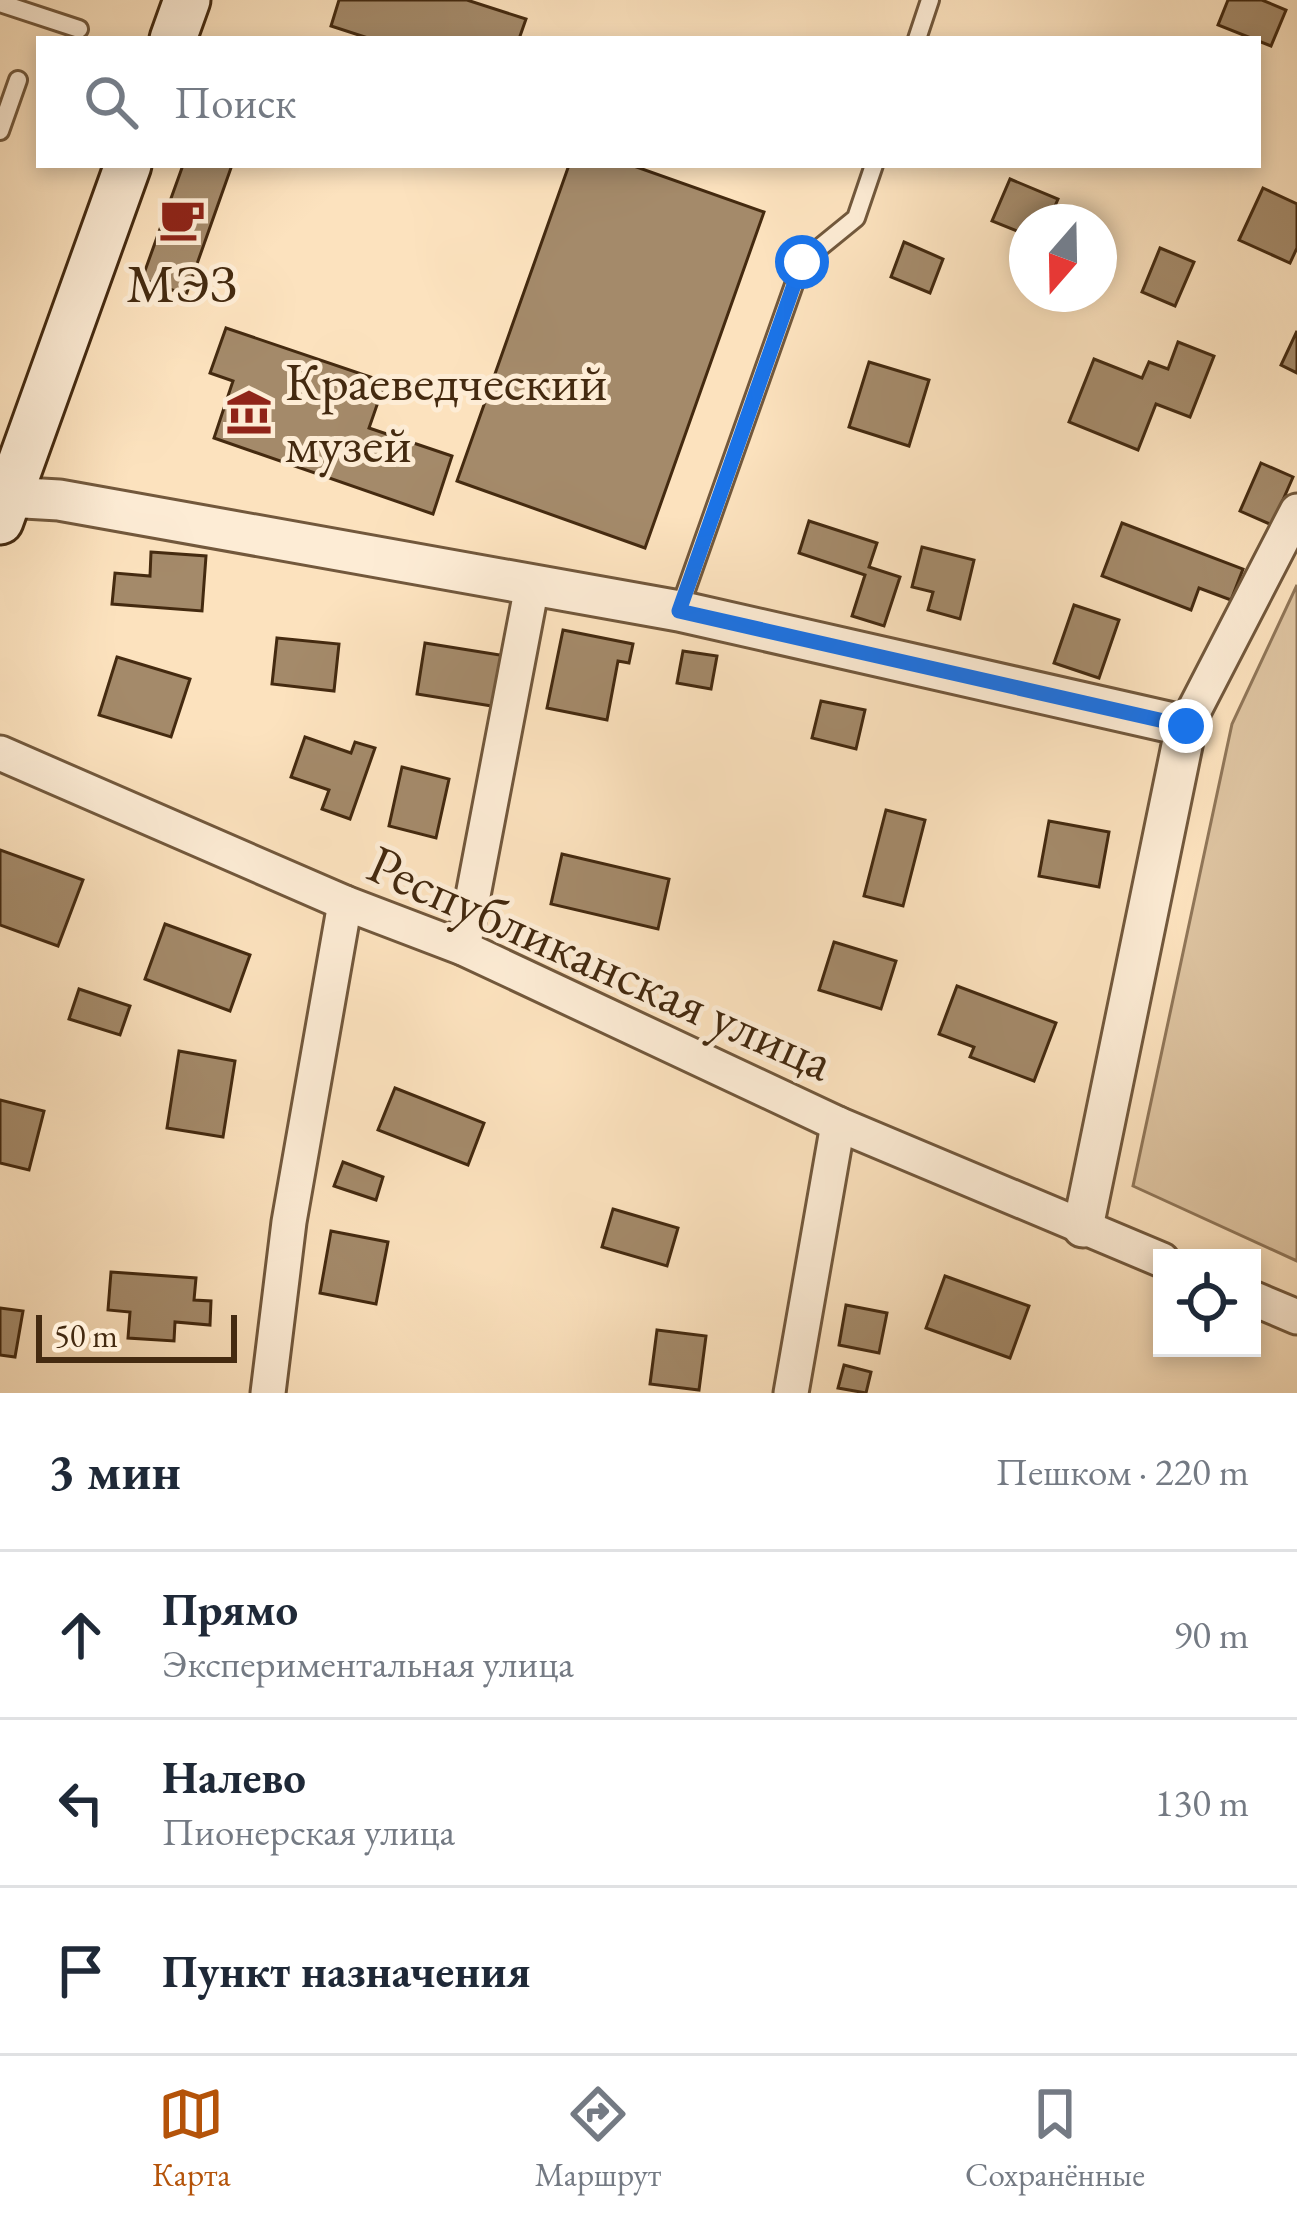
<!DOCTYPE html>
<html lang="ru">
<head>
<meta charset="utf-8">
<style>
	body { margin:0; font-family:"EB Garamond",serif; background:#f6f6f7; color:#1f2937 }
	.controls { position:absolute; right:36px; bottom:36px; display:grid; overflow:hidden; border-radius:0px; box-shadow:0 6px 18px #0003 }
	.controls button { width:108px; height:108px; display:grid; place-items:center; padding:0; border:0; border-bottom:3px solid #e0e1e3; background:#fff; color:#1f2937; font:60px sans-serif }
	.compass { position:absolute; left:1009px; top:204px; width:108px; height:108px; border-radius:50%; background:#fff; box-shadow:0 6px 18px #0003; rotate:200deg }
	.scale { position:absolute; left:36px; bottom:30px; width:201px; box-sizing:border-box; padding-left:12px; border:6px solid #442a10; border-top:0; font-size:33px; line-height:42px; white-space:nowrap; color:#442a10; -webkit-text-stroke:9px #fdecd5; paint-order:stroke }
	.stop { position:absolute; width:36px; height:36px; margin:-27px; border:9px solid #1a73e8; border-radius:50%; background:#fff }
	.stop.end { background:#1a73e8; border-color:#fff; box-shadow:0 3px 12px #0008 }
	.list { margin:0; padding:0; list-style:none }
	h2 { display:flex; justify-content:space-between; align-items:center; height:156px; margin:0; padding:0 48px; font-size:51px }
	h2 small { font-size:39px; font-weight:400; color:#747a83 }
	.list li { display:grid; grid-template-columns:78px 1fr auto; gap:36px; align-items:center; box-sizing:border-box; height:168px; padding:0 48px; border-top:3px solid #e0e1e3 }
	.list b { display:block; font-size:45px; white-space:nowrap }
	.list p { margin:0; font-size:39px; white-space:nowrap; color:#747a83 }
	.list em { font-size:39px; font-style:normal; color:#747a83 }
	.icon { flex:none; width:66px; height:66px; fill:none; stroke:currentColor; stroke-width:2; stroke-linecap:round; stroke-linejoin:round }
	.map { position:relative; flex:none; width:1297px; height:1393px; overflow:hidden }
	.search { position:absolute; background:#fff; box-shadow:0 6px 18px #0003; left:36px; right:36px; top:36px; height:132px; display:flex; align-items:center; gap:30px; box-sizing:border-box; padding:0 42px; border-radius:0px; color:#747a83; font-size:45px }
	.sheet { height:660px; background:#fff }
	nav { display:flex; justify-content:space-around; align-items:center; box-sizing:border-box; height:168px; border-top:3px solid #e0e1e3; background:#fff; font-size:33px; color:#747a83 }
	nav a { display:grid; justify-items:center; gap:6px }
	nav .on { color:#b45309 }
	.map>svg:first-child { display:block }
	.green { fill:#ddc3a0; stroke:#907658; stroke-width:3 }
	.building { fill:#a48a6a; stroke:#442a10; stroke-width:3 }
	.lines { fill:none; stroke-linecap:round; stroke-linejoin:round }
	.service-casing { stroke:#72583c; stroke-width:22 }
	.minor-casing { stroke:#72583c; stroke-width:39 }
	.tertiary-casing { stroke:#72583c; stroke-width:45 }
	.secondary-casing { stroke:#442a10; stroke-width:51 }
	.service { stroke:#fdecd5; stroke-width:16 }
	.minor { stroke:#fdecd5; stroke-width:33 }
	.tertiary { stroke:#fdecd5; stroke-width:39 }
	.secondary { stroke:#fdecd5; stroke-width:45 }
	.route { stroke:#1a73e8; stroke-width:15 }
	.labels { text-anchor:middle; stroke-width:10; stroke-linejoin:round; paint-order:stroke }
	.poi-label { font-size:54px; fill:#442a10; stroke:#fdecd5 }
	.street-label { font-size:54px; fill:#442a10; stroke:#fdecd5 }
</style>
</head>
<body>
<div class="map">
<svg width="1297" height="1393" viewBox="0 0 1297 1393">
	<rect width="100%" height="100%" fill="#fce2be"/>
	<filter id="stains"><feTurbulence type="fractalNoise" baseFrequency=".00167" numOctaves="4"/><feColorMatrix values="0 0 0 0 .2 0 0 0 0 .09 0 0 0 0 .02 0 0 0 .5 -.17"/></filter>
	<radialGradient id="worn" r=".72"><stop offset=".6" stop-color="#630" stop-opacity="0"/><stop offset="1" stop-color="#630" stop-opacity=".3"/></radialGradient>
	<path class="green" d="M1297,585V1261L1133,1186L1232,724Z"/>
	<g class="building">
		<path d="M339,0H467L526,19L519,39H371L331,26Z"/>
		<path d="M1228,0H1262L1286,10L1271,46L1218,25Z"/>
		<path d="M183,165H232L186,295L142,279Z"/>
		<path d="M569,165H631L764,212L645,548L457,481Z"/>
		<path d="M1010,179L1058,199L1048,222H1027V235L992,221Z"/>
		<path d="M1263,188L1297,204V248L1290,263L1239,240Z"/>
		<path d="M904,242L943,259L930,293L891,277Z"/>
		<path d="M1160,248L1194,262L1175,306L1142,292Z"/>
		<path d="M226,328L385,382L369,428L452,456L433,514L214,438L233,381L210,373Z"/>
		<path d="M1297,331V373L1281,365Z"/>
		<path d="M1178,342L1214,356L1190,417L1156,404L1138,450L1069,422L1094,359L1142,378L1149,362L1168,369Z"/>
		<path d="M869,362L929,380L909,446L849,427Z"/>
		<path d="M1261,463L1293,477L1272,525L1240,511Z"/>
		<path d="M809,521L877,543L869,567L900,577L884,626L852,616L865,575L799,553Z"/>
		<path d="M1122,523L1243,569L1231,600L1199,588L1191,610L1102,576Z"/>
		<path d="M922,547L974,560L960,619L928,610L933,592L912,587Z"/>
		<path d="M151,552L206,556L202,611L112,604L115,573L150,576Z"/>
		<path d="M1074,605L1119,620L1099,678L1054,663Z"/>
		<path d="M563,630L633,644L629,663L618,661L607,720L547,708Z"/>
		<path d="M277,638L339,644L334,691L272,684Z"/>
		<path d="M425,643L506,656L498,707L417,694Z"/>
		<path d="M683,651L717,656L711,689L677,683Z"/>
		<path d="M117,657L190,679L171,737L99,715Z"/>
		<path d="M821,701L865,710L856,749L812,738Z"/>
		<path d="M305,737L351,753L355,742L375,748L350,819L322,809L329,790L291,777Z"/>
		<path d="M402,767L449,779L436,838L389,826Z"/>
		<path d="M886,810L925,820L903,906L864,896Z"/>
		<path d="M1049,821L1109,832L1099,887L1039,876Z"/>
		<path d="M0,850L83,880L58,946L0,925Z"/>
		<path d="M562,854L669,879L658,929L551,904Z"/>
		<path d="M165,924L250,955L230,1011L145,979Z"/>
		<path d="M834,942L896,961L881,1009L819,990Z"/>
		<path d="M957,986L1056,1023L1034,1081L970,1057L974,1047L939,1034Z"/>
		<path d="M79,989L130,1006L120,1035L69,1019Z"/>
		<path d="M179,1051L235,1061L223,1137L167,1128Z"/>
		<path d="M395,1088L484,1123L468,1165L378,1130Z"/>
		<path d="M0,1100L44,1111L29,1170L0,1163Z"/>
		<path d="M343,1162L383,1177L376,1200L334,1186Z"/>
		<path d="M613,1209L678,1228L667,1266L602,1247Z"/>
		<path d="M331,1231L388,1242L376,1304L320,1293Z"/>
		<path d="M111,1272L196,1278L194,1300L211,1301L210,1325L175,1322L174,1341L128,1338L130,1312L108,1310Z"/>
		<path d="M945,1276L1029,1306L1010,1358L926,1328Z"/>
		<path d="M846,1305L887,1313L879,1353L839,1345Z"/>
		<path d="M0,1308L23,1311L15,1357L0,1355Z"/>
		<path d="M657,1330L706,1336L699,1390L650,1384Z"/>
		<path d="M844,1365L871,1372L866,1393L838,1388Z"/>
	</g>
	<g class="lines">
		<g class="service-casing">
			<g id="service">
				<path d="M0,3L79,29"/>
				<path d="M917,39L930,0"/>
				<path d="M0,131L18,80"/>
				<path d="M679,610L802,262L856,218L874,165"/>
			</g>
		</g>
		<g class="minor-casing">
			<g id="minor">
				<path d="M1186,726L1297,511"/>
				<path d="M0,753L345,903L463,948L838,1124L1162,1260"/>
				<path d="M463,948L532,586"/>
				<path d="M1252,1298L1297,1317"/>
				<path d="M268,1393L289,1222L345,903"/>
				<path d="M791,1393L838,1124"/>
			</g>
		</g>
		<g class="tertiary-casing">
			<path id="tertiary" d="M7,497L59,500L679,611L1186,726L1083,1227"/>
		</g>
		<g class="secondary-casing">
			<g id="secondary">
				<path d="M173,39L187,0"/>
				<path d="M0,521L128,165"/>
			</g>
		</g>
		<use href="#service" class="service"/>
		<use href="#minor" class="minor"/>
		<use href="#tertiary" class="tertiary"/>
		<use href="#secondary" class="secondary"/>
	</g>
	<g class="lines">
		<path class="route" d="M802,262L679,611L1186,726"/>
	</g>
	<defs>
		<g id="cafe-bare" transform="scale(3.6)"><path d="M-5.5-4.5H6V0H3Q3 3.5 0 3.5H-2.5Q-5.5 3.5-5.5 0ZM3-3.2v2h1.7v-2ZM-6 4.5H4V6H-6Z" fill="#8f2418" stroke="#fdecd5" stroke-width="2.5" paint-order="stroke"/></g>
		<g id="museum-bare" transform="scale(3.6)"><path d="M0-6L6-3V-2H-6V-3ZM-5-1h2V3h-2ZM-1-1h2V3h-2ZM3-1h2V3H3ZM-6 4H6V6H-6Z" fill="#8f2418" stroke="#fdecd5" stroke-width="2.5" paint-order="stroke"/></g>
	</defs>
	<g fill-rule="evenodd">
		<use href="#cafe-bare" x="182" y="219"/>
		<use href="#museum-bare" x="249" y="412"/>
	</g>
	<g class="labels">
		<g class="poi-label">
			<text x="182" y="302">МЭЗ</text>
			<text x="285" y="400" text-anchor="start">Краеведческий<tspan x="285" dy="62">музей</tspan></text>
		</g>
		<g class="street-label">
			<text transform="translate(601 962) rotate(24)" y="19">Республиканская улица</text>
		</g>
	</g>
	<rect width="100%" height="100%" filter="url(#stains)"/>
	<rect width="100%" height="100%" fill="url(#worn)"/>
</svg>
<div class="controls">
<button><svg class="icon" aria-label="locate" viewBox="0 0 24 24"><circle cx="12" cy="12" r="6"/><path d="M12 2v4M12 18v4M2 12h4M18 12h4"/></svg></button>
</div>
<svg class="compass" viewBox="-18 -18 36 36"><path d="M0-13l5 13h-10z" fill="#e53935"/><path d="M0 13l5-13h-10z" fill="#747a83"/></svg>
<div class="scale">50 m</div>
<div class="stop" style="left:802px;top:262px"></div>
<div class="stop end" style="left:1186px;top:726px"></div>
<div class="search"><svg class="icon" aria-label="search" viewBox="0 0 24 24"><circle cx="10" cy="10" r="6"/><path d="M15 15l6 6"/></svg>Поиск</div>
</div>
<section class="sheet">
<h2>3 мин<small>Пешком · 220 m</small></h2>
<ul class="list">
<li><svg class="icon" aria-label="ahead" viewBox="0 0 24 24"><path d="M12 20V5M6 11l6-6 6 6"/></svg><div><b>Прямо</b><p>Экспериментальная улица</p></div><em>90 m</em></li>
<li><svg class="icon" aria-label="left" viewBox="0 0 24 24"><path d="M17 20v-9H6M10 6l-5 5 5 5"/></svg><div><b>Налево</b><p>Пионерская улица</p></div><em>130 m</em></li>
<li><svg class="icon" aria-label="arrive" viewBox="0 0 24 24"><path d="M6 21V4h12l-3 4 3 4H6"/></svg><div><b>Пункт назначения</b></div></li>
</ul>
</section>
<nav>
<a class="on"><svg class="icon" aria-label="map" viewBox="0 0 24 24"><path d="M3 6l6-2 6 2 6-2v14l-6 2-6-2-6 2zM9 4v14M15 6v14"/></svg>Карта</a>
<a><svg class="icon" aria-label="directions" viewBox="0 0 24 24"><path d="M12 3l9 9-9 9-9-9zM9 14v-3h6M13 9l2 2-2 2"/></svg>Маршрут</a>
<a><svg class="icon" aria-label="saved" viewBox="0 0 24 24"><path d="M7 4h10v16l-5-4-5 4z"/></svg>Сохранённые</a>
</nav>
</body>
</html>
